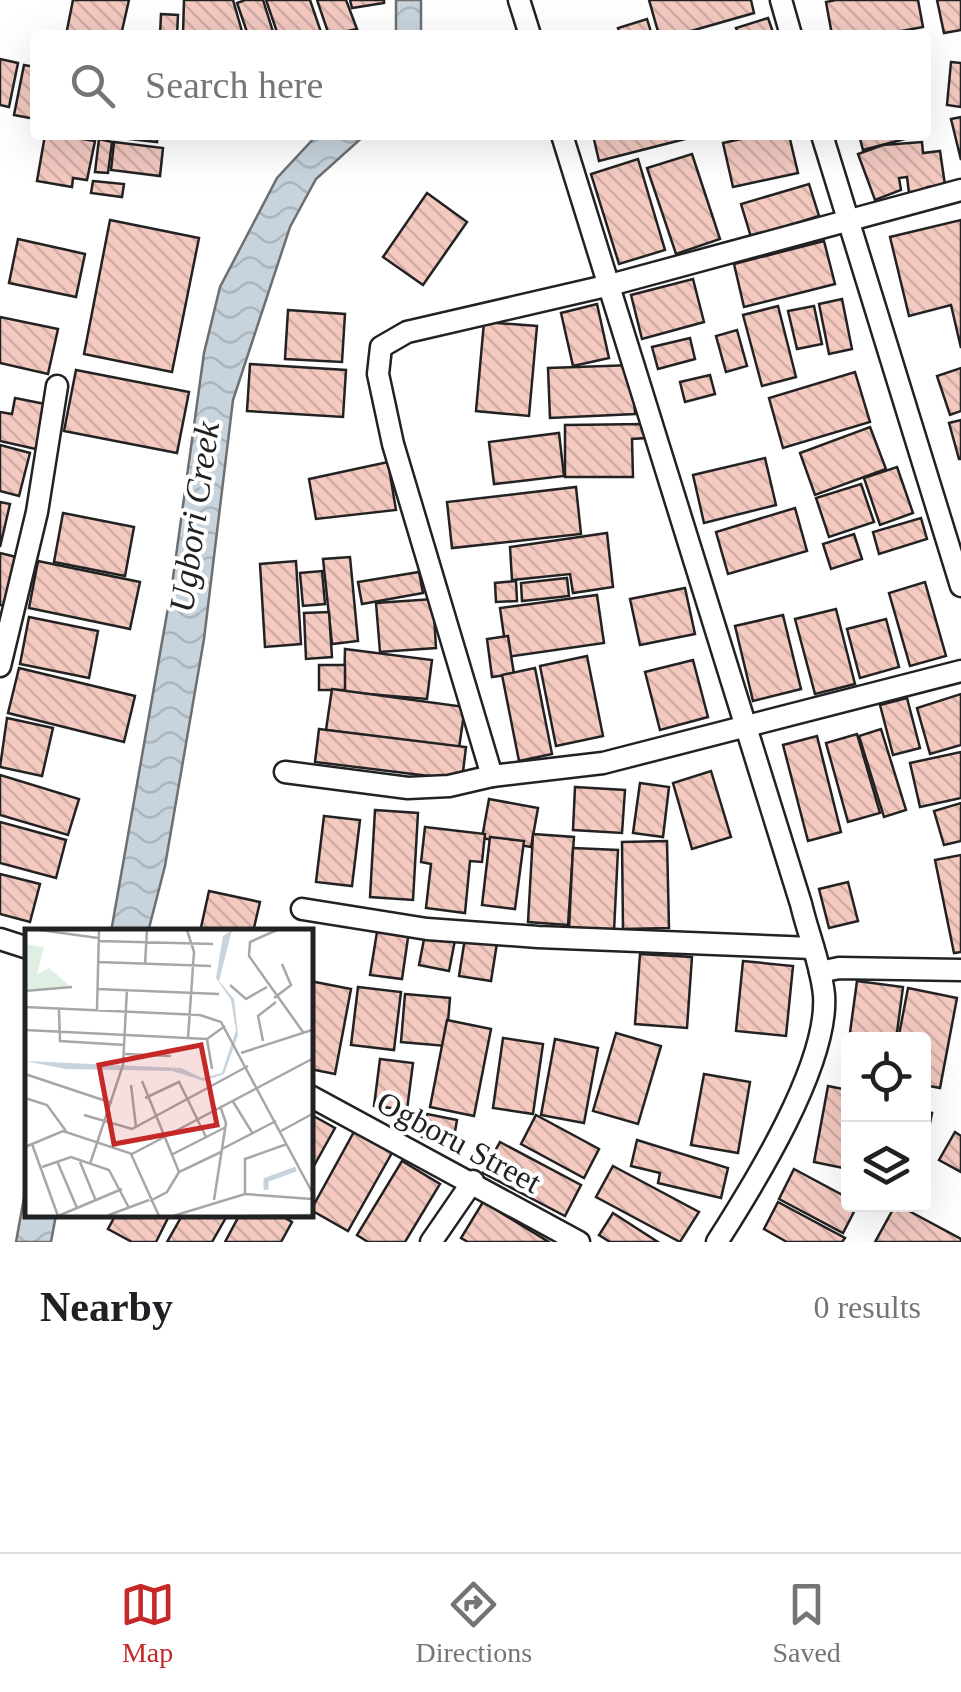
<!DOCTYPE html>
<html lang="en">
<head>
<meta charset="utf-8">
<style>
	body { margin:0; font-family:"Times New Roman",serif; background:#f6f6f6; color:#202124 }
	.controls { position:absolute; right:30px; bottom:30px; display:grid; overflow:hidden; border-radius:10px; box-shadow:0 10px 40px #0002 }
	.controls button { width:90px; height:90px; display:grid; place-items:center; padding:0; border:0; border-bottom:2px solid #e0e0e0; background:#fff; color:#202124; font:50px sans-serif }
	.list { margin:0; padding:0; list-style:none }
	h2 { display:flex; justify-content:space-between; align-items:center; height:130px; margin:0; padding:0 40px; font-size:42px }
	h2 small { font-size:32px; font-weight:400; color:#757577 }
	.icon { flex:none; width:55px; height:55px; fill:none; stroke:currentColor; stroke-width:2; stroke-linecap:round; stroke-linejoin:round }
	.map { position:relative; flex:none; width:961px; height:1242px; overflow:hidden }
	.search { position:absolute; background:#fff; box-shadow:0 10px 40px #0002; left:30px; right:30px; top:30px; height:110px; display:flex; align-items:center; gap:25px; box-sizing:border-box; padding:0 35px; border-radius:10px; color:#757577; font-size:38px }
	.sheet { height:310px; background:#fff }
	nav { display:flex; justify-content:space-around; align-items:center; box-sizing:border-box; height:140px; border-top:2px solid #e0e0e0; background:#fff; font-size:28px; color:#757577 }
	nav a { display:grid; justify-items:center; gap:5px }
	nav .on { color:#c62828 }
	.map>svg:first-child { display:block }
	.water { fill:url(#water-waves); stroke:#6f6f6f; stroke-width:2.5 }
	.building { fill:url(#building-back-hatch); stroke:#222; stroke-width:2.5 }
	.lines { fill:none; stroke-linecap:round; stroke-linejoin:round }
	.minor-casing { stroke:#222; stroke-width:25 }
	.minor { stroke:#fff; stroke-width:20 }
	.labels { text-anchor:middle; stroke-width:8; stroke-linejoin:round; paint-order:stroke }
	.street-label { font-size:32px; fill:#222; stroke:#fff }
	.water-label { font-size:35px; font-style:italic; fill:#222; stroke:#fff }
	.inset-river { fill:none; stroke:#c7d3dd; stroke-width:5 }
	.inset-road { fill:none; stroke:#a7a7a7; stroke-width:2.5 }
	.view { fill:#c62828; fill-opacity:0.15; stroke:#c62828; stroke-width:5 }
	.inset-edge { fill:none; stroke:#222; stroke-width:5 }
</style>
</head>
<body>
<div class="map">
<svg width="961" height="1242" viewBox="0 0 961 1242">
	<defs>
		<pattern id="water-waves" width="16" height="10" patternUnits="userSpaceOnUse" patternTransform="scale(2.5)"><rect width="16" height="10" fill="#c7d3dd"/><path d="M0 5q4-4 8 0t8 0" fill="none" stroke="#abb5bd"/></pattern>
		<pattern id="building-back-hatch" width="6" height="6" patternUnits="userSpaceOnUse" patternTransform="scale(2.5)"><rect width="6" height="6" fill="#f3c9c0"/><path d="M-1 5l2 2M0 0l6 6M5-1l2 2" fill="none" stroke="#d0aca5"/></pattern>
	</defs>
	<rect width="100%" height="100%" fill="#fff"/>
	<g class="water">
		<rect x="396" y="0" width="25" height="35"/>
		<path d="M317,135H365L316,179L290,227L233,400L204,639L165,866L148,932H111L172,585L204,353L220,287L277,178Z"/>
		<path d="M27,1181L28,1214L56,1215L51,1242H16Z"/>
	</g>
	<g class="building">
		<path d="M73,0H129L121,35H66Z"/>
		<path d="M184,0H233L243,35H183Z"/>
		<path d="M245,0H263L274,35H248L237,3Z"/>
		<path d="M266,0H310L322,35H278Z"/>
		<path d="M317,0H346L357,29L329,35Z"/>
		<path d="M350,0H384V3L352,8Z"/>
		<path d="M649,0H751L754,13L677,35H659Z"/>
		<path d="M836,0H918L923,27L880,35H832L826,2Z"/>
		<path d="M937,0H961V30L944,33Z"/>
		<path d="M161,14L178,15L177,35H160Z"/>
		<path d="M768,18L774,35H739L736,28Z"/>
		<path d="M647,19L652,35H620L618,28Z"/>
		<path d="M0,59L18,63L9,107L0,105Z"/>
		<path d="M951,62L961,63V107L947,105Z"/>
		<path d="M24,65L35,67V119L14,115Z"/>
		<path d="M961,117V160L951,119Z"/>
		<path d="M45,135H83L82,139L95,141L87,180L73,178L72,187L37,181Z"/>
		<path d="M94,135H157V142Z"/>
		<path d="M593,135H684L685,139L599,161Z"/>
		<path d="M759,135H789L798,173L733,187L723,143Z"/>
		<path d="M859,135H915L916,136L863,150Z"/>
		<path d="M99,139L112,142L108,173L95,172Z"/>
		<path d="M114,142L163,148L160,176L111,170Z"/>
		<path d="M922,142L923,153L940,151L945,185L927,187L928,198L910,201L907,177L899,178L901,190L875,200L858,154L883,145Z"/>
		<path d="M692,154L720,239L676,254L647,168Z"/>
		<path d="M638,159L665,250L619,264L591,174Z"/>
		<path d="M93,181L124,184L122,197L91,193Z"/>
		<path d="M809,184L819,216L751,237L741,204Z"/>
		<path d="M427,193L467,222L423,285L383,257Z"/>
		<path d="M110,220L199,238L172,372L84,354Z"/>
		<path d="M961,220V348L951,305L909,316L890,237Z"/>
		<path d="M18,239L85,254L76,297L9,283Z"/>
		<path d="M824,241L835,284L744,307L734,264Z"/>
		<path d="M693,279L704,322L642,339L631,295Z"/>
		<path d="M842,299L852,349L829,354L819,304Z"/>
		<path d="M597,304L609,358L573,366L561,313Z"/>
		<path d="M778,306L796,377L762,386L743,315Z"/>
		<path d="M814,306L822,344L797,349L788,311Z"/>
		<path d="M288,310L345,314L342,362L285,359Z"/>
		<path d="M0,317L58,329L48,374L0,363Z"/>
		<path d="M484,322L537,326L529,416L476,411Z"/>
		<path d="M737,330L747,366L726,372L716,336Z"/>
		<path d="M690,338L695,359L658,369L652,347Z"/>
		<path d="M250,364L346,370L343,417L247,411Z"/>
		<path d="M633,365L635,414L550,418L548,368Z"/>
		<path d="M961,368V411L950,415L937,376Z"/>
		<path d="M76,370L189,392L177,453L64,431Z"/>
		<path d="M855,372L870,422L783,448L769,398Z"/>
		<path d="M710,375L715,394L685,402L680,382Z"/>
		<path d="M15,398L50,405L40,450L0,441V412L12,414Z"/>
		<path d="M961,420V459H959L949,423Z"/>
		<path d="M646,424V438L632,439L633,477H565V425Z"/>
		<path d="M870,427L886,469L815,495L800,453Z"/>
		<path d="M559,433L564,476L494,484L489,442Z"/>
		<path d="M0,445L30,453L19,496L0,491Z"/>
		<path d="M765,458L776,505L704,523L693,475Z"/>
		<path d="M388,462L396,510L316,519L309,479Z"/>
		<path d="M897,467L913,513L880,525L864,478Z"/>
		<path d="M861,484L874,522L829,537L816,498Z"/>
		<path d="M576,487L581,534L452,548L447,502Z"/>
		<path d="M0,502L10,504L0,547Z"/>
		<path d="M795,508L807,551L728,574L716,532Z"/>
		<path d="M63,513L134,527L125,576L54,562Z"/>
		<path d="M921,518L927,539L879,554L873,532Z"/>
		<path d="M607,533L613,587L573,593L570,574L512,580L510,547Z"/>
		<path d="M854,534L862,559L831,569L823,544Z"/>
		<path d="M0,553L20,558L8,607L0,605Z"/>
		<path d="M350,557L358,641L332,644L323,559Z"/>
		<path d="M38,561L140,582L130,629L29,608Z"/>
		<path d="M296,561L301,644L265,647L260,564Z"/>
		<path d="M322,571L325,604L303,606L300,573Z"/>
		<path d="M419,572L423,593L362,604L358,582Z"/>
		<path d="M567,578L569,596L522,601L521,583Z"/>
		<path d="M516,581L517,601L496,602L495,583Z"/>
		<path d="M925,582L946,656L910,666L889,593Z"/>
		<path d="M685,588L695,634L640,645L630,599Z"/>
		<path d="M597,595L604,643L507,657L500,608Z"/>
		<path d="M433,599L436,648L380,652L376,603Z"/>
		<path d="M836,609L855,684L815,694L795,619Z"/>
		<path d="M329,612L332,657L306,659L304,613Z"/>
		<path d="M783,615L801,689L753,701L735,626Z"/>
		<path d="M29,617L98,631L89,678L20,664Z"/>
		<path d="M886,619L899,667L860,678L847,629Z"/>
		<path d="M508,636L514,674L492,677L487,639Z"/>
		<path d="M345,649L432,660L427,699L344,692Z"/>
		<path d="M587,656L603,736L556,746L540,666Z"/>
		<path d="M693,660L708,717L660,730L645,672Z"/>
		<rect x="319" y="665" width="26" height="25"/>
		<path d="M19,668L135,696L124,742L8,713Z"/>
		<path d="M535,668L552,754L519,761L502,675Z"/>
		<path d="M332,689L465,707L459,748L326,730Z"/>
		<path d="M961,694V745L930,754L917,708Z"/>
		<path d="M907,698L920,748L893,755L880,705Z"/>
		<path d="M7,718L53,728L42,776L0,767Z"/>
		<path d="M319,729L466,747L462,780L315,762Z"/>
		<path d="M881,729L906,810L884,817L859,736Z"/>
		<path d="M857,734L880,813L848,822L826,743Z"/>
		<path d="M817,736L841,832L808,841L783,745Z"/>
		<path d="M961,752V798L920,807L910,763Z"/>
		<path d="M711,771L731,837L692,849L673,783Z"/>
		<path d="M0,775L79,799L68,835L0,815Z"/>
		<path d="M640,783L669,787L663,837L633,833Z"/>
		<path d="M575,787L625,790L622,833L573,830Z"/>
		<path d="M489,799L538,808L531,847L482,838Z"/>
		<path d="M961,803V841L944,845L934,811Z"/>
		<path d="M375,810L418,813L413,900L370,897Z"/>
		<path d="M324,816L360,820L352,886L316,882Z"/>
		<path d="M0,822L66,840L56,878L0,863Z"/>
		<path d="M425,827L485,834L482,862L470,861L465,913L426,908L431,864L421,862Z"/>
		<path d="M533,834L574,837L568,925L528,922Z"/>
		<path d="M490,837L524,841L515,909L482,905Z"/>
		<path d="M667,841L669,928L623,929L622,842Z"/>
		<path d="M573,848L618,850L614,931L569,929Z"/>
		<path d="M961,855V952L954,953L935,860Z"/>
		<path d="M0,874L40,884L30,922L0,914Z"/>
		<path d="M848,882L858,921L829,928L819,889Z"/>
		<path d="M209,891L260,902L253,932H200Z"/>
		<path d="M378,926L409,931L402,979L370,975Z"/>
		<path d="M425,934L455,940L449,971L419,965Z"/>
		<path d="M465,938L497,943L491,981L459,976Z"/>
		<path d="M640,954L692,957L687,1028L635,1024Z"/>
		<path d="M743,961L793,966L786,1036L736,1031Z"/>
		<path d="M310,981L351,989L335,1074L310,1069Z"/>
		<path d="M857,981L903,987L896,1040H849Z"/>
		<path d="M358,987L401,992L394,1050L351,1045Z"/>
		<path d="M908,988L957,998L940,1088L924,1085V1040H898Z"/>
		<path d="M405,994L450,998L446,1046L401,1042Z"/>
		<path d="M447,1020L491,1029L474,1116L430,1107Z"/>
		<path d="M616,1033L661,1046L638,1124L593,1111Z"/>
		<path d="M503,1038L543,1044L533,1114L493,1108Z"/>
		<path d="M555,1039L598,1048L584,1123L541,1115Z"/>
		<path d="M380,1059L413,1063L407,1110L374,1106Z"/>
		<path d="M704,1074L750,1082L738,1153L691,1145Z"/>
		<path d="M828,1086L848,1090V1169L814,1162Z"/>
		<path d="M924,1111L932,1113L924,1153Z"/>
		<path d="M310,1114L335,1128L310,1173Z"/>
		<path d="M427,1114L457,1120L453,1143L422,1137Z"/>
		<path d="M536,1115L599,1149L584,1178L521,1144Z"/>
		<path d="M355,1130L393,1151L348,1231L311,1210Z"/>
		<path d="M955,1132L961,1136V1172L939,1160Z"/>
		<path d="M637,1140L728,1168L721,1198L658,1183L660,1173L631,1166Z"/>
		<path d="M500,1142L581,1185L565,1216L483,1173Z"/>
		<path d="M402,1161L440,1184L405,1242H368L357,1235Z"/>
		<path d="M613,1166L699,1212L680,1242L596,1197Z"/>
		<path d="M794,1169L848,1198V1204H858L843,1233L779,1199Z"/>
		<path d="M483,1202L549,1242H468L461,1238Z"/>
		<path d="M778,1202L845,1238L842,1242H787L764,1229Z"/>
		<path d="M896,1204L961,1239V1242H875Z"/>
		<path d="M613,1213L658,1242H610L599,1235Z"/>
		<path d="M116,1214H170L156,1242H132L108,1229Z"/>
		<path d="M183,1214H228L212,1242H167Z"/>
		<path d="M240,1214H278L292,1222L281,1242H225Z"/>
	</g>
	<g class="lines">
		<g class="minor-casing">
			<g id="minor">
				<path d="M519,0L530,35"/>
				<path d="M781,0L791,35"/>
				<path d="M562,135L801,904C808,934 821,964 824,995C829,1064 754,1184 717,1242"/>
				<path d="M822,135L961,586"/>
				<path d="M0,666L37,512L57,386"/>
				<path d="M285,772L408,788L449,786L492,776L603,763L961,671"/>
				<path d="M492,776L393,444L378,374L381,347L407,332L610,285L961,190"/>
				<path d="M302,909L427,929L538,937L812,948"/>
				<path d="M0,939L28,948"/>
				<path d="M820,972L839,968L961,970"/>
				<path d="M310,1096L579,1242"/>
				<path d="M431,1242L473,1181"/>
			</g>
		</g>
		<use href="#minor" class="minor"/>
	</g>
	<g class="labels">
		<g class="street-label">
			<text transform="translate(459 1142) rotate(28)" y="11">Ogboru Street</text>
		</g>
		<g class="water-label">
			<text transform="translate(194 517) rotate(-82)" y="12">Ugbori Creek</text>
		</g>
	</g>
	<g transform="translate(25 929)">
		<rect width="288" height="288" fill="#fff"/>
		<path d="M0,15L19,18L12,45L24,39L46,58L0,61Z" fill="#e0efe3"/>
		<path d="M207,1L194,52L209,70L213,106L199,145L179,152L147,142L41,140L0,132L156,139L177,149L197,144L211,101L206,71L191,49L198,7Z" fill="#c7d3dd"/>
		<path class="inset-river" d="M241,261V251L271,240"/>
		<path class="inset-road" d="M15,1L73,9M162,1L169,23L163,109M252,1L225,13L224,27L278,103M73,12L188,15M73,33L186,37M120,35L122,1M205,56L221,70L242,58M72,60L194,65M0,62L47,58M249,69L266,56L257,35M0,78L175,86L196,93L287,263M34,81L35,112L100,116M72,81L74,1M0,101L182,110L200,97M182,110L187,140M238,112L233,87L251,73M216,124L287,101M100,125L146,127M0,145L87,174M117,152L154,243M106,156L111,198M0,169L22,176L41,202M120,169L154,153L181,208M207,171L228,205M59,186L107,200L223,137M256,202L287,185M7,215L33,287M0,218L38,202L107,225L287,130M197,220L251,192M106,225L134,287M146,226L201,198M32,232L52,279M55,233L71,272M65,235L98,136L102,60M17,238L46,228L84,241L104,279M220,265V230L262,215M189,271L201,194L195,177M125,272L142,263L154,243L196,223M84,286L124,271M33,287L97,260M148,287L220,265L287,270M221,287L287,286"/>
		<path class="view" d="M176,116L192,196L89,215L74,136Z"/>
		<rect width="288" height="288" class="inset-edge"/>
	</g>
</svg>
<div class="controls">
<button><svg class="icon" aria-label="locate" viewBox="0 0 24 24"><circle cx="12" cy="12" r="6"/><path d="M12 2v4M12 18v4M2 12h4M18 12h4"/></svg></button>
<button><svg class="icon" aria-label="layers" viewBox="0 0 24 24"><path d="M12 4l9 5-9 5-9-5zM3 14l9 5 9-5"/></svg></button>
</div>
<div class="search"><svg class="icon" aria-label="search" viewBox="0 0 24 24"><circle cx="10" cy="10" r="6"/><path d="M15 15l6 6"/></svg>Search here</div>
</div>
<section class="sheet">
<h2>Nearby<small>0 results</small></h2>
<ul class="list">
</ul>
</section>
<nav>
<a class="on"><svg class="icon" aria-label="map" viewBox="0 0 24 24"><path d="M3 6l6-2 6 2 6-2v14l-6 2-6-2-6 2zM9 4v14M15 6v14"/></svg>Map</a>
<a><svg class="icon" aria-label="directions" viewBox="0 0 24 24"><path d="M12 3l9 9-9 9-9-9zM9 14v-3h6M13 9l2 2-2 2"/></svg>Directions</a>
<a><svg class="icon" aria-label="saved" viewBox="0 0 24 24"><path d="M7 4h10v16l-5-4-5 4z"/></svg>Saved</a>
</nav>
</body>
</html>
